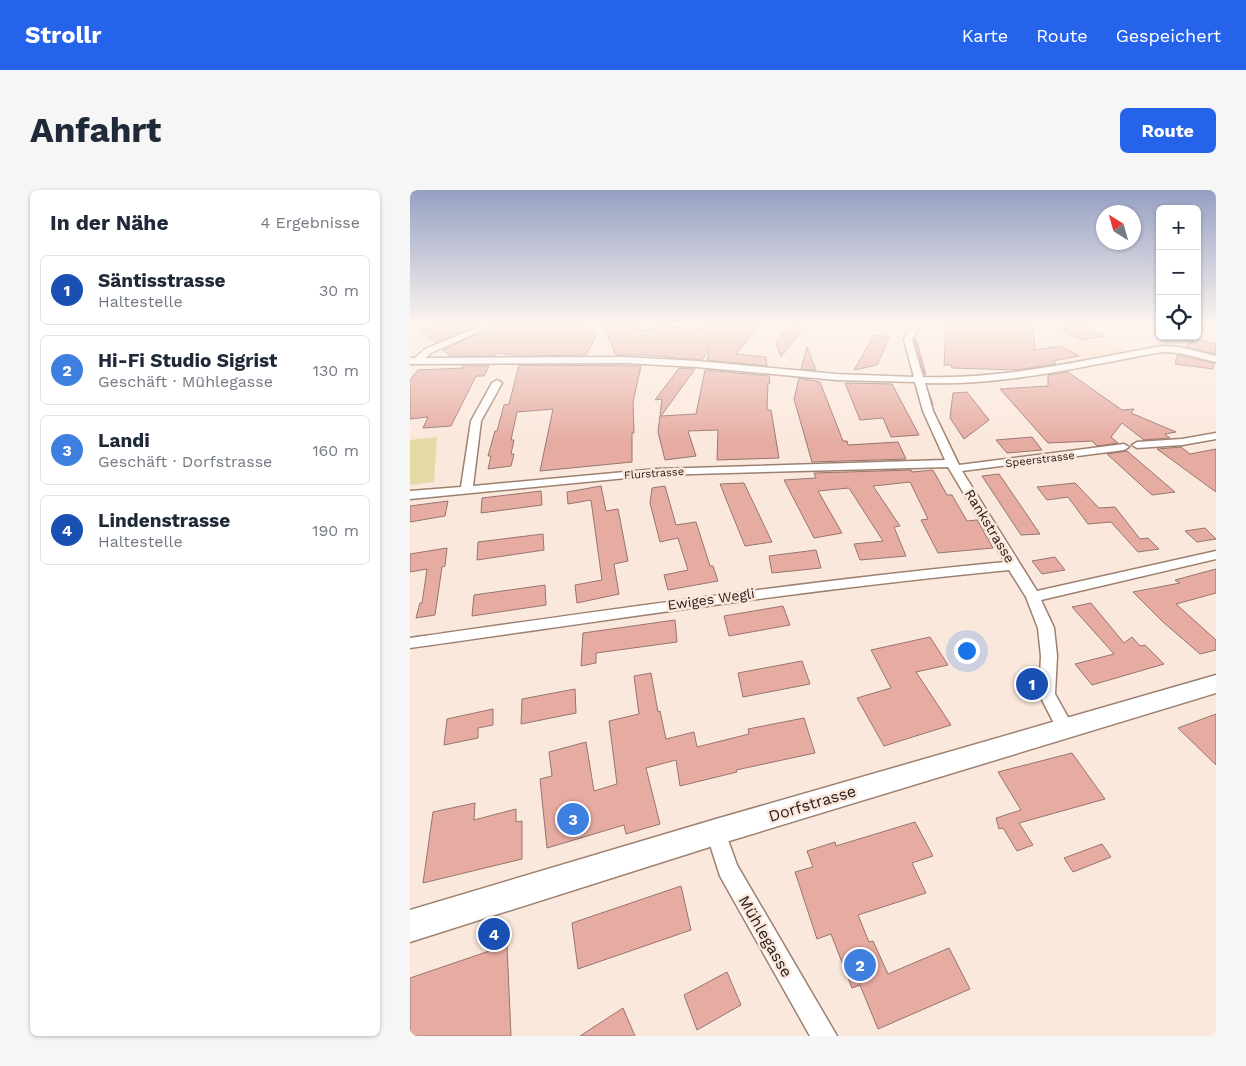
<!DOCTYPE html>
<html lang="de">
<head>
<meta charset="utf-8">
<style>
	body { margin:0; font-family:"Work Sans",sans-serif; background:#f6f6f7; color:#1f2937 }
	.controls { position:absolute; right:15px; top:15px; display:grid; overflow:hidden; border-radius:8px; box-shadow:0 1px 4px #0004 }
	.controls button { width:45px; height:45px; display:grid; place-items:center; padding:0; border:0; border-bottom:1px solid #e0e1e3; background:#fff; color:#1f2937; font:25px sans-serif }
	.compass { position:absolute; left:686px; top:15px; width:45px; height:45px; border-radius:50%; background:#fff; box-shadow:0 1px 4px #0004; rotate:323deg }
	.you { position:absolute; left:556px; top:460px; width:18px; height:18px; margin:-12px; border:4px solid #fff; border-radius:50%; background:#1a73e8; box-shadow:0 0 0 8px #1a73e833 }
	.badge { display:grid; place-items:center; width:32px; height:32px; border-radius:50%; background:#2563eb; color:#fff; font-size:16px; font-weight:700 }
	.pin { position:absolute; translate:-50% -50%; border:2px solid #fff; box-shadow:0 1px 5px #0006 }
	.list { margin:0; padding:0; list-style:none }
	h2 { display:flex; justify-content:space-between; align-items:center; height:65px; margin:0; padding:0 20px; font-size:21px }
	h2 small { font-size:16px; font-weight:400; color:#747a83 }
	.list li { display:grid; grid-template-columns:32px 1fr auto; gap:15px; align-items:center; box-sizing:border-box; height:70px; margin:0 10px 10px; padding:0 10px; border:1px solid #e0e1e3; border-radius:8px }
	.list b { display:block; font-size:19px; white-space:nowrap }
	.list p { margin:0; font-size:16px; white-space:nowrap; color:#747a83 }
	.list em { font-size:16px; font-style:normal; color:#747a83 }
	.icon { flex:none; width:28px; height:28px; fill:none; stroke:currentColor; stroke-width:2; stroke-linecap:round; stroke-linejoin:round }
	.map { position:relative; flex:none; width:806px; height:846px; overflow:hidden; border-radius:8px }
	header { display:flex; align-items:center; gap:30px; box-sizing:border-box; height:70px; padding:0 25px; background:#2563eb; color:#fff }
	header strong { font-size:24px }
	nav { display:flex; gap:28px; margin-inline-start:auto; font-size:18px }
	.intro { display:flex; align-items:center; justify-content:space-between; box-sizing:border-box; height:120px; padding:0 30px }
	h1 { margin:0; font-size:35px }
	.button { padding:12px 22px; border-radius:8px; background:#2563eb; color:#fff; font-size:18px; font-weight:700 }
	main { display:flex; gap:30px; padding:0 30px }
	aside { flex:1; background:#fff; border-radius:8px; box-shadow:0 1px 4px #0004 }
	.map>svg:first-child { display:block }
	.built { fill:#fdd6bf }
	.green { fill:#e4daa4 }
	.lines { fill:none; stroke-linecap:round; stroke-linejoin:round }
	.stream { stroke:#b9818c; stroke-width:3 }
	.building { fill:#e6aca2; stroke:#97756f }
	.minor-casing { stroke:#9d806f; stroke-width:3 }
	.secondary-casing { stroke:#9d806f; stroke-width:3 }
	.minor { fill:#fff; fill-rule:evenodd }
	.secondary { fill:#fff; fill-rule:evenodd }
	.labels { text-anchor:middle; stroke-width:5; stroke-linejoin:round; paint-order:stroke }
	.far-street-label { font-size:11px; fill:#2c2019; stroke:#fbe8dc }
	.street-label { font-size:14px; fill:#2c2019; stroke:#fbe8dc }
	.near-street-label { font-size:16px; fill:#2c2019; stroke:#fbe8dc }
</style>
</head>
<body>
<header>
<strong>Strollr</strong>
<nav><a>Karte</a><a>Route</a><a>Gespeichert</a></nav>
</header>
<div class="intro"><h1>Anfahrt</h1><a class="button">Route</a></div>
<main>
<aside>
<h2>In der Nähe<small>4 Ergebnisse</small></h2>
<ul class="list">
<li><span class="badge" style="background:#1a4fb4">1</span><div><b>Säntisstrasse</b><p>Haltestelle</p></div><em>30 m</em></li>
<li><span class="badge" style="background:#3f7fe0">2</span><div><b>Hi-Fi Studio Sigrist</b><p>Geschäft · Mühlegasse</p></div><em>130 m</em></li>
<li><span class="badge" style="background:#3f7fe0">3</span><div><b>Landi</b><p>Geschäft · Dorfstrasse</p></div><em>160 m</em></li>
<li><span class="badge" style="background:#1a4fb4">4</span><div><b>Lindenstrasse</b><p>Haltestelle</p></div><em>190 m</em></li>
</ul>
</aside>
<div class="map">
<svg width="806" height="846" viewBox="0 0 806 846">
	<rect width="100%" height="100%" fill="#fbe8dc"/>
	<path class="built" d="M684,149L692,154H701L716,161L675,169L669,166L659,168L640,158Z"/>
	<path class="green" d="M27,247L24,292L0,295V250Z"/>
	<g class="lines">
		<g class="stream">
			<path d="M505,149L515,184"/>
			<path d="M517,200L522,214"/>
		</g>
	</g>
	<g class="building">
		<path d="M36,134H72L25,153L11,140Z"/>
		<path d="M88,134H168L187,144L176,165L112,166L86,163L85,166H40L33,160Z"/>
		<path d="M192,134H233L224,137L225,140L231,142L252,136L253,134H261V137L296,139V134H351L326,164L356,167L357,176L297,170L300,159L292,170L233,165H206Z"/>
		<path d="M381,134H396L371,167L366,153Z"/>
		<path d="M536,134H623L625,160L650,156L669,166L643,171L646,174L607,180L542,178L541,175H534Z"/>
		<path d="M671,135L694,146L672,150L649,139Z"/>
		<path d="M464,145L480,147L467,175L444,180Z"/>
		<path d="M785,149L806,154L805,164L775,157Z"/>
		<path d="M397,157L406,180L391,179Z"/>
		<path d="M767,165L804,173L803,179L765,174Z"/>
		<path d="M109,175L231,176L223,212L224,243H222V272L130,281L143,219L107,222L101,250H104L101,264H104L101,276L78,279L81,266H78L85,241H87L94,215L99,214Z"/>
		<path d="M52,176H79L74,186H66L41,236L13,238L18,227L0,229V190L8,180L54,178Z"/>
		<path d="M269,178L285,179L251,226L286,224L295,180L359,186L360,193H358L357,220H361L369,268L307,270L308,240L278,241L286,266L255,270L248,242L252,209L245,210Z"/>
		<path d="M658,182L712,220L724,219L721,223L766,242L755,244L760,248L734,250L712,233L701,247L708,253L687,256L682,251L638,253L590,199L638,196V185Z"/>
		<path d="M389,188L410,192L433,251H437L438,255L488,252L496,269L402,272L384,209Z"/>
		<path d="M435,193L482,194L509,245L481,247L473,228L450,230Z"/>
		<path d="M557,202L579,230L554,249L540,228L543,203Z"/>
		<path d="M622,247L632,260L597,263L586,250Z"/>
		<path d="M771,257L780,264L806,259V302L747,259Z"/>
		<path d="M717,261L765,302L742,305L697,264Z"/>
		<path d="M501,280L502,282L523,280L537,305H542L557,331L567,330L583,358L528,363L511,330L518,329L500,292L473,295L463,296L490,336L484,337L496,366L450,370L444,354L473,351L439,298L408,301L432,343L404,348L374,290L406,288L404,283Z"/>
		<path d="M589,284L611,316L630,344L611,345L572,286Z"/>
		<path d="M334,293L362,352L335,356L310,294Z"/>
		<path d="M665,293L689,318L705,317L730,349L738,348L749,359L728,362L701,332L678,334L658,307L637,310L627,297Z"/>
		<path d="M191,296L196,321L208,319L218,371L204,374L209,404L167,413L165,395L192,390L181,310L158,314L157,302Z"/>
		<path d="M255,296L266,335L286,332L300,376H303L308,391L258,400L254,385L278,380L268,348L250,352L240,313L242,298Z"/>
		<path d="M131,301L132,315L71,323L72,308Z"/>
		<path d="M38,311L35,326L0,332V316Z"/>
		<path d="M795,338L806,349L787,352L775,341Z"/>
		<path d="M133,344L134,360L67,370L68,352Z"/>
		<path d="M37,358L35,376L32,377L25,425L6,428L10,413H12L17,379L0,382V364Z"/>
		<path d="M406,360L411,378L362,383L359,366Z"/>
		<path d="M645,367L655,380L632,384L622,371Z"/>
		<path d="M806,379V403L766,414L806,450V460L790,464L753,432L723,402L770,393L765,390Z"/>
		<path d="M135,395L136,415L62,426L64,405Z"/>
		<path d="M681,413L714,453L722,447L730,456L735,455L754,474L682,495L665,474L704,464L662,417Z"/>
		<path d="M373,416L380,435L319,446L314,426Z"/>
		<path d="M265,430L267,452L186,463V473L171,476L173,443Z"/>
		<path d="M520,447L538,475L506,482L541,535L474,556L447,508L481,498L461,460Z"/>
		<path d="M392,471L400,494L333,507L328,483Z"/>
		<path d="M241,483L248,522L250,521L256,549L284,542L287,557L339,544L338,539L394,528L405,563L326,580L327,582L270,596L266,570L236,578L250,634L216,644L214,635L137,658L130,589L142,586L139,562L176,552L184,601L207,594L199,531L229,524L224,486Z"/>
		<path d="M165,499L166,523L111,534L112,509Z"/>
		<path d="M83,519V535L68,538V548L34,555L37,529Z"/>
		<path d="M806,524V575L768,538Z"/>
		<path d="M662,563L695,609L609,633L623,655L607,661L593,638L589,639L586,628L611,620L588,582Z"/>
		<path d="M65,613L64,630L106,619V632L112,631V669L13,693L23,622Z"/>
		<path d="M505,632L523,666L502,673L516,703L448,725L459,752L463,751L478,784L539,758L560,799L468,839L450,795L442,798L421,744L407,749L385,682L403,677L397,661L425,652L426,656Z"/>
		<path d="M692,654L701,667L663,682L654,668Z"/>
		<path d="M271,696L281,740L168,779L162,733Z"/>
		<path d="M97,755L101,846H0V788Z"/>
		<path d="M317,782L331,815L287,840L274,805Z"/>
		<path d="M213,818L225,846H170Z"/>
	</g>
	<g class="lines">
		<g class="minor-casing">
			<g id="minor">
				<path d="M76,134H86L21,163L15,168L215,167L287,171L426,184L504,187L494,150L502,134H510L502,150L513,187C594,190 673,170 752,156L769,157L806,166V172L769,163L752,162C674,176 595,196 515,193L523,221L549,275L714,254L719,257L714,260L552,281L627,401L806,361V369L631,410L644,438L647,466L645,504L664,538L661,543L655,545L649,543L629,504L631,466L628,438L616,407L599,380C399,399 200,430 0,458V448C198,420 396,391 595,372L538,277L247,285L0,309V301L51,297L61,231L82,193L87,190L92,193L71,231L63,296L247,279L535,270L513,221L505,192L426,190L287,177L215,173L0,174V168H5L15,159Z"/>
				<path d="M238,134H251L230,140L226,138Z"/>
				<path d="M806,243V249L772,255L727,258L722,255L727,252L772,249Z"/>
				<path d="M306,633L313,636L327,675L427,846H400L310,686L296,642L299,636Z"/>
			</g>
		</g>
		<g class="secondary-casing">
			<path id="secondary" d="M806,485V503L306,655L0,752V720L306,629Z"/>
		</g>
		<use href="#minor" class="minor"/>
		<use href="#secondary" class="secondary"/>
	</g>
	<linearGradient id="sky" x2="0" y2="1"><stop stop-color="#95a0c3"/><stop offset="0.53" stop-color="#fdf5ef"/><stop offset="1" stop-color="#fdf5ef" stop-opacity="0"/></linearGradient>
	<rect width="806" height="252" fill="url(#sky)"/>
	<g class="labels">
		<g class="far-street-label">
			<text transform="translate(630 269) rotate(-7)" y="4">Speerstrasse</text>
			<text transform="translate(244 283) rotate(-4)" y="4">Flurstrasse</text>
		</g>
		<g class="street-label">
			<text transform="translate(580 336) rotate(59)" y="5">Rankstrasse</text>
			<text transform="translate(301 409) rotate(-8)" y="5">Ewiges Wegli</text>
		</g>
		<g class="near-street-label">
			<text transform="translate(402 613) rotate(-17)" y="6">Dorfstrasse</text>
			<text transform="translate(356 746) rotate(60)" y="6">Mühlegasse</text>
		</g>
	</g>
</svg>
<div class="controls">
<button>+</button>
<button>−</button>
<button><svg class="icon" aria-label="locate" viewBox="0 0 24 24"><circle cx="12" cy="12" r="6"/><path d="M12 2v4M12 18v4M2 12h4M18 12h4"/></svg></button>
</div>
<svg class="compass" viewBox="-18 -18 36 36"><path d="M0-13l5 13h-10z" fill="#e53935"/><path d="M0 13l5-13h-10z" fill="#747a83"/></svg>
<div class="you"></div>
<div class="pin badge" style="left:622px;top:494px;background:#1a4fb4">1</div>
<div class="pin badge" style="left:450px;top:775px;background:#3f7fe0">2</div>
<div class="pin badge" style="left:163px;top:629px;background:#3f7fe0">3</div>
<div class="pin badge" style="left:84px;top:744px;background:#1a4fb4">4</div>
</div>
</main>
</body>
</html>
